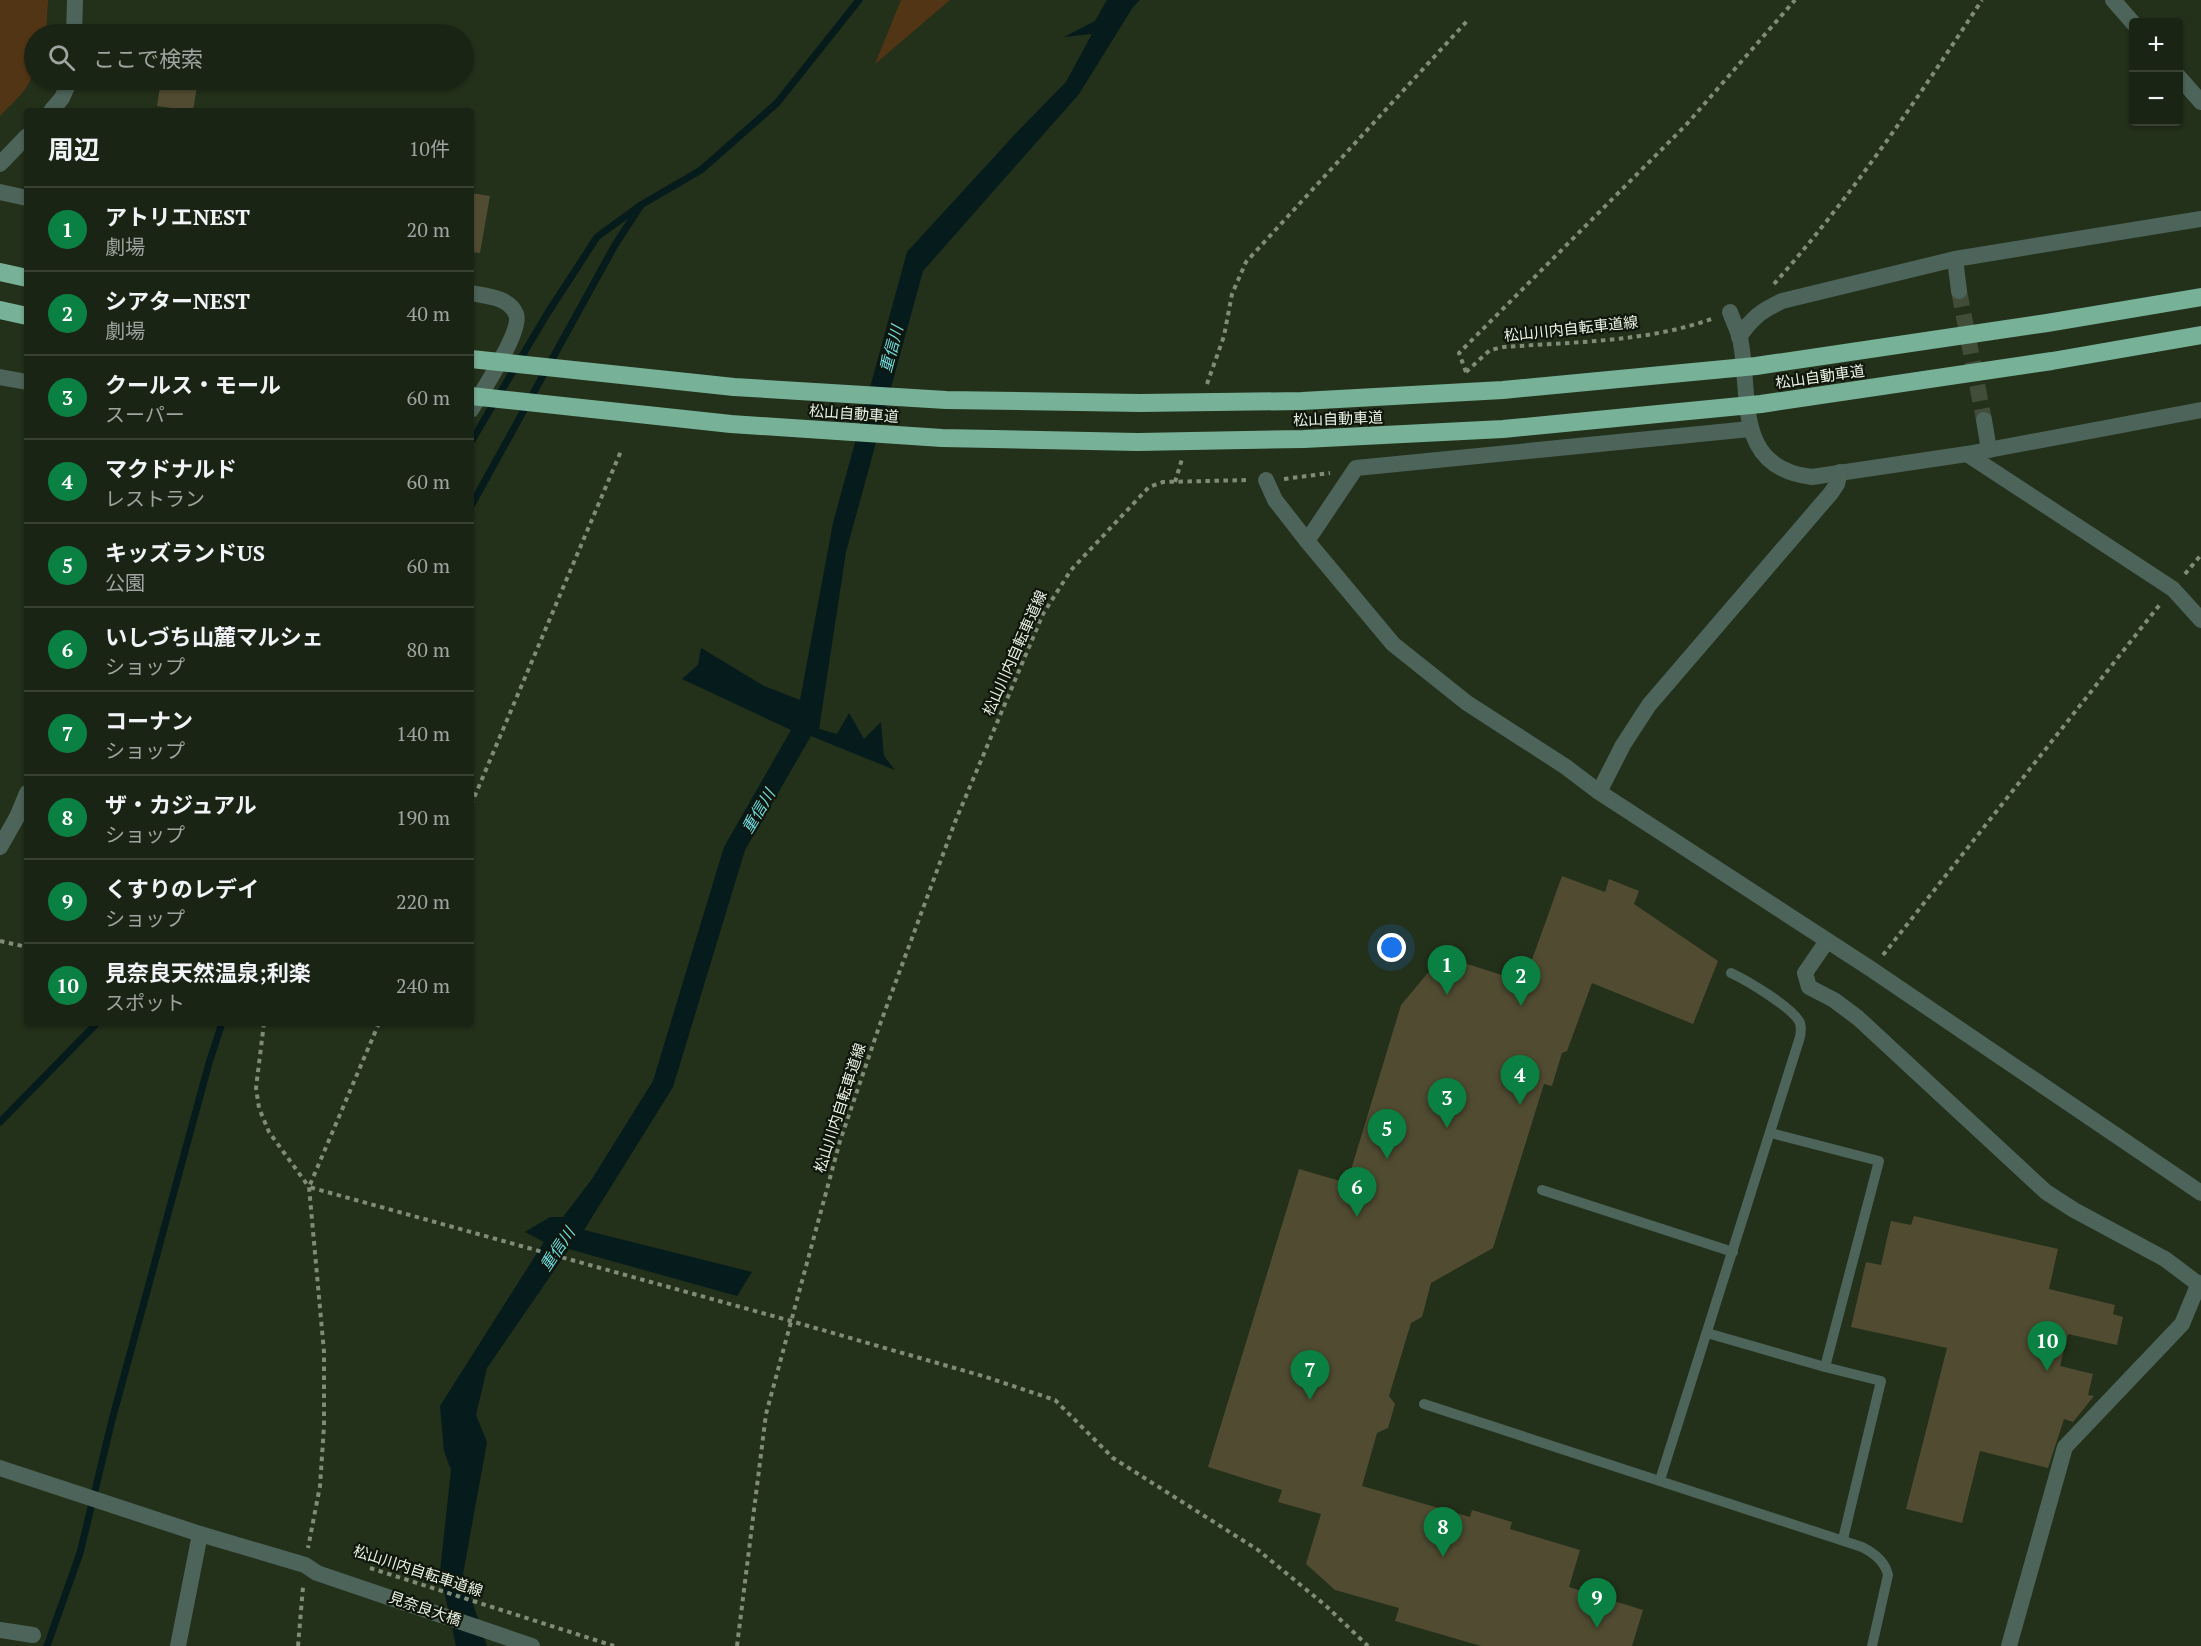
<!DOCTYPE html>
<html lang="ja">
<head>
<meta charset="utf-8">
<style>
	body { margin:0; font-family:"PT Serif","Noto Sans JP",serif; background:#273022; color:#f1f3f6 }
	.controls { position:absolute; right:18px; top:18px; display:grid; overflow:hidden; border-radius:6px; box-shadow:0 2px 4px #0004 }
	.controls button { width:54px; height:54px; display:grid; place-items:center; padding:0; border:0; border-bottom:2px solid #384134; background:#1a2414; color:#f1f3f6; font:30px sans-serif }
	.you { position:absolute; left:1392px; top:948px; width:21px; height:21px; margin:-15px; border:4px solid #fff; border-radius:50%; background:#1a73e8; box-shadow:0 0 0 9px #1a73e833 }
	.badge { display:grid; place-items:center; width:39px; height:39px; border-radius:50%; background:#0b8043; color:#fff; font-size:20px; font-weight:700 }
	.pin { position:absolute; translate:-50% -50px; filter:drop-shadow(0 2px 3px #0008) }
	.pin::after { content:''; position:absolute; top:32px; width:21px; height:18px; background:inherit; clip-path:polygon(0 0,100% 0,50% 100%) }
	.list { margin:0; padding:0; list-style:none }
	h2 { display:flex; justify-content:space-between; align-items:center; height:78px; margin:0; padding:0 24px; font-size:26px }
	h2 small { font-size:20px; font-weight:400; color:#9fa4a0 }
	.list li { display:grid; grid-template-columns:39px 1fr auto; gap:18px; align-items:center; box-sizing:border-box; height:84px; padding:0 24px; border-top:2px solid #384134 }
	.list b { display:block; font-size:22px; white-space:nowrap }
	.list p { margin:0; font-size:20px; white-space:nowrap; color:#9fa4a0 }
	.list em { font-size:20px; font-style:normal; color:#9fa4a0 }
	.icon { flex:none; width:33px; height:33px; fill:none; stroke:currentColor; stroke-width:2; stroke-linecap:round; stroke-linejoin:round }
	.map { position:relative; flex:none; width:2201px; height:1646px; overflow:hidden }
	.search { position:absolute; background:#1a2414; box-shadow:0 2px 4px #0004; left:24px; top:24px; width:450px; height:66px; display:flex; align-items:center; gap:15px; box-sizing:border-box; padding:0 21px; border-radius:33px; color:#9fa4a0; font-size:22px }
	.panel { position:absolute; background:#1a2414; box-shadow:0 2px 4px #0004; left:24px; top:108px; width:450px; height:918px; border-radius:6px }
	.map>svg:first-child { display:block }
	.green { fill:#523515 }
	.water { fill:#051b1c }
	.lines { fill:none; stroke-linecap:round; stroke-linejoin:round }
	.stream { stroke:#051b1c; stroke-width:7 }
	.building { fill:#514c31 }
	.minor-tunnel { stroke:#414d38; stroke-width:16; stroke-dasharray:16 8; stroke-linecap:butt }
	.path { stroke:#808b78; stroke-width:4; stroke-dasharray:4.5 4.5; stroke-linecap:butt }
	.service { stroke:#4d645a; stroke-width:10 }
	.minor { stroke:#4d645a; stroke-width:16 }
	.tertiary { stroke:#4d645a; stroke-width:16 }
	.motorway { stroke:#77b198; stroke-width:18 }
	.labels { text-anchor:middle; stroke-width:4.5; stroke-linejoin:round; paint-order:stroke }
	.street-label { font-size:15px; fill:#eaf3e4; stroke:#10160c }
	.water-label { font-size:16px; font-style:italic; fill:#6fdde2; stroke:#10160c }
</style>
</head>
<body>
<div class="map">
<svg width="2201" height="1646" viewBox="0 0 2201 1646">
	<rect width="100%" height="100%" fill="#23301a"/>
	<g class="green">
		<path d="M0,0H48L46,34H34C34,84 35,81 0,116Z"/>
		<path d="M901,0H950L875,64Z"/>
	</g>
	<path class="water" d="M1107,0H1140L1133,7L1079,94L923,271L846,552L819,729L837,734L849,713L864,739L881,722L884,756L895,770L811,736L745,850L673,1087L584,1230L752,1272L737,1296L569,1249L487,1368L476,1415L487,1442L463,1574L487,1646H456L440,1572L451,1470L444,1451L440,1406L544,1242L525,1232L550,1217H563L592,1179L653,1081L724,847L791,730L682,679L698,665L701,648L764,686L800,700L833,523L907,252L1018,131L1066,82L1092,34L1064,37L1095,21Z"/>
	<g class="lines">
		<g class="stream">
			<path d="M471,442L547,314L597,237L638,207"/>
			<path d="M471,506L615,245L641,205L701,170L777,103L859,0"/>
			<path d="M0,1122L97,1023"/>
			<path d="M47,1646L80,1553L112,1420L209,1063L222,1023"/>
		</g>
	</g>
	<g class="building">
		<path d="M161,80H198L193,111L157,106Z"/>
		<path d="M471,193L490,196L480,253L471,252Z"/>
		<path d="M1562,876L1605,892L1609,879L1639,891L1634,904L1718,961L1693,1024L1592,983L1567,1051L1562,1053L1552,1086L1544,1084L1493,1248L1431,1283L1422,1317L1411,1323L1389,1396L1395,1404L1388,1428L1377,1433L1362,1486L1470,1517L1472,1510L1512,1522L1510,1529L1580,1550L1569,1587L1643,1610L1632,1646H1481L1395,1621L1399,1608L1335,1590L1306,1564L1321,1514L1278,1502L1282,1490L1208,1467L1299,1169L1347,1183L1401,1005L1442,956L1524,982Z"/>
		<path d="M1914,1216L2058,1249L2049,1289L2115,1305L2113,1314L2123,1317L2117,1345L2068,1334L2060,1366L2093,1374L2088,1395L2094,1396L2073,1422L2064,1419L2048,1468L1980,1451L1962,1523L1906,1509L1947,1348L1851,1327L1866,1262L1881,1265L1891,1221L1911,1225Z"/>
	</g>
	<g class="lines">
		<path class="minor-tunnel" d="M1959,291L1984,420"/>
		<g class="path">
			<path d="M1774,284C1852,196 1918,98 1982,0"/>
			<path d="M1466,372L1490,350L1504,347C1572,342 1650,342 1714,318"/>
			<path d="M1466,372L1459,353L1686,125L1795,0"/>
			<path d="M1207,384L1224,336L1232,294L1246,262L1468,20"/>
			<path d="M1284,479L1330,473"/>
			<path d="M1175,482L1182,459"/>
			<path d="M2185,574L2201,555"/>
			<path d="M471,805L621,451"/>
			<path d="M0,941L27,947"/>
			<path d="M1883,955L2161,603"/>
			<path d="M264,1023L256,1088L259,1108L269,1132L309,1187L324,1352V1426L320,1486L308,1548"/>
			<path d="M379,1023L309,1187L791,1321L986,1377L1055,1400L1113,1458L1258,1550L1325,1605L1368,1646"/>
			<path d="M370,1568L614,1646"/>
			<path d="M298,1646L303,1587"/>
			<path d="M737,1646L766,1414L840,1141L879,1027L955,822L1043,614L1071,570L1149,487L1163,482L1250,480"/>
		</g>
		<g class="service">
			<path d="M1771,1133L1879,1161L1825,1367L1881,1381L1843,1539"/>
			<path d="M1542,1190L1733,1252"/>
			<path d="M1707,1333L1825,1367"/>
			<path d="M1424,1404L1862,1547C1874,1553 1885,1561 1888,1575L1872,1646"/>
			<path d="M1660,1480L1800,1037C1801,1032 1801,1027 1800,1023C1794,1008 1746,980 1731,973"/>
		</g>
		<g class="minor">
			<path d="M2113,0L2134,24"/>
			<path d="M74,34L75,0"/>
			<path d="M2178,76L2201,102"/>
			<path d="M51,111L62,98L70,80"/>
			<path d="M0,164L27,136"/>
			<path d="M0,192L27,198"/>
			<path d="M1955,259L1959,291"/>
			<path d="M471,293C486,296 509,297 516,314C523,330 481,393 471,410"/>
			<path d="M1730,312C1733,321 1738,330 1740,338C1752,395 1732,468 1812,477L1967,454L2201,410"/>
			<path d="M1739,337C1753,317 1761,311 1782,301L1955,259L2201,219"/>
			<path d="M0,377L27,382"/>
			<path d="M1984,420L1989,450"/>
			<path d="M1967,454L2173,589L2201,620"/>
			<path d="M1266,480L1275,500L1307,541L1393,644L1467,703L1566,767L1599,792L1871,969L2201,1193"/>
			<path d="M1307,541L1356,468L1750,429"/>
			<path d="M1599,792L1623,745L1649,705L1831,493L1837,484L1840,472"/>
			<path d="M0,847L17,817L27,793"/>
			<path d="M1827,941L1805,973L1809,987L1834,1000L1858,1018L2046,1192L2074,1210L2165,1259L2201,1286"/>
			<path d="M0,1630L33,1635"/>
			<path d="M2009,1646L2065,1447L2182,1324L2199,1283"/>
		</g>
		<g class="tertiary">
			<path d="M0,1468L200,1534L305,1565L317,1573L532,1646"/>
			<path d="M178,1646L200,1534"/>
		</g>
		<g class="motorway">
			<path d="M0,272L27,278"/>
			<path d="M0,310L27,316"/>
			<path d="M471,359L734,387L946,400L1140,403L1302,401L1503,390L1756,366L2047,323L2201,297"/>
			<path d="M471,396L731,424L942,438L1138,442L1304,439L1503,429L1761,404L2052,361L2201,335"/>
		</g>
	</g>
	<g class="labels">
		<g class="street-label">
			<text transform="translate(1571 329) rotate(-6)" y="5">松山川内自転車道線</text>
			<text transform="translate(1820 377) rotate(-8)" y="5">松山自動車道</text>
			<text transform="translate(854 414) rotate(4)" y="5">松山自動車道</text>
			<text transform="translate(1338 419) rotate(-2)" y="5">松山自動車道</text>
			<text transform="translate(1015 653) rotate(-66)" y="5">松山川内自転車道線</text>
			<text transform="translate(840 1108) rotate(-72)" y="5">松山川内自転車道線</text>
			<text transform="translate(418 1571) rotate(18)" y="5">松山川内自転車道線</text>
			<text transform="translate(425 1609) rotate(19)" y="5">見奈良大橋</text>
		</g>
		<g class="water-label">
			<text transform="translate(891 349) rotate(-75)" y="6">重信川</text>
			<text transform="translate(758 811) rotate(-59)" y="6">重信川</text>
			<text transform="translate(557 1249) rotate(-56)" y="6">重信川</text>
		</g>
	</g>
</svg>
<div class="controls">
<button>+</button>
<button>−</button>
</div>
<div class="you"></div>
<div class="pin badge" style="left:1447px;top:995px">1</div>
<div class="pin badge" style="left:1521px;top:1006px">2</div>
<div class="pin badge" style="left:1447px;top:1128px">3</div>
<div class="pin badge" style="left:1520px;top:1105px">4</div>
<div class="pin badge" style="left:1387px;top:1159px">5</div>
<div class="pin badge" style="left:1357px;top:1217px">6</div>
<div class="pin badge" style="left:1310px;top:1400px">7</div>
<div class="pin badge" style="left:1443px;top:1557px">8</div>
<div class="pin badge" style="left:1597px;top:1628px">9</div>
<div class="pin badge" style="left:2047px;top:1371px">10</div>
<div class="search"><svg class="icon" aria-label="search" viewBox="0 0 24 24"><circle cx="10" cy="10" r="6"/><path d="M15 15l6 6"/></svg>ここで検索</div>
<section class="panel">
<h2>周辺<small>10件</small></h2>
<ul class="list">
<li><span class="badge">1</span><div><b>アトリエNEST</b><p>劇場</p></div><em>20 m</em></li>
<li><span class="badge">2</span><div><b>シアターNEST</b><p>劇場</p></div><em>40 m</em></li>
<li><span class="badge">3</span><div><b>クールス・モール</b><p>スーパー</p></div><em>60 m</em></li>
<li><span class="badge">4</span><div><b>マクドナルド</b><p>レストラン</p></div><em>60 m</em></li>
<li><span class="badge">5</span><div><b>キッズランドUS</b><p>公園</p></div><em>60 m</em></li>
<li><span class="badge">6</span><div><b>いしづち山麓マルシェ</b><p>ショップ</p></div><em>80 m</em></li>
<li><span class="badge">7</span><div><b>コーナン</b><p>ショップ</p></div><em>140 m</em></li>
<li><span class="badge">8</span><div><b>ザ・カジュアル</b><p>ショップ</p></div><em>190 m</em></li>
<li><span class="badge">9</span><div><b>くすりのレデイ</b><p>ショップ</p></div><em>220 m</em></li>
<li><span class="badge">10</span><div><b>見奈良天然温泉;利楽</b><p>スポット</p></div><em>240 m</em></li>
</ul>
</section>
</div>
</body>
</html>
